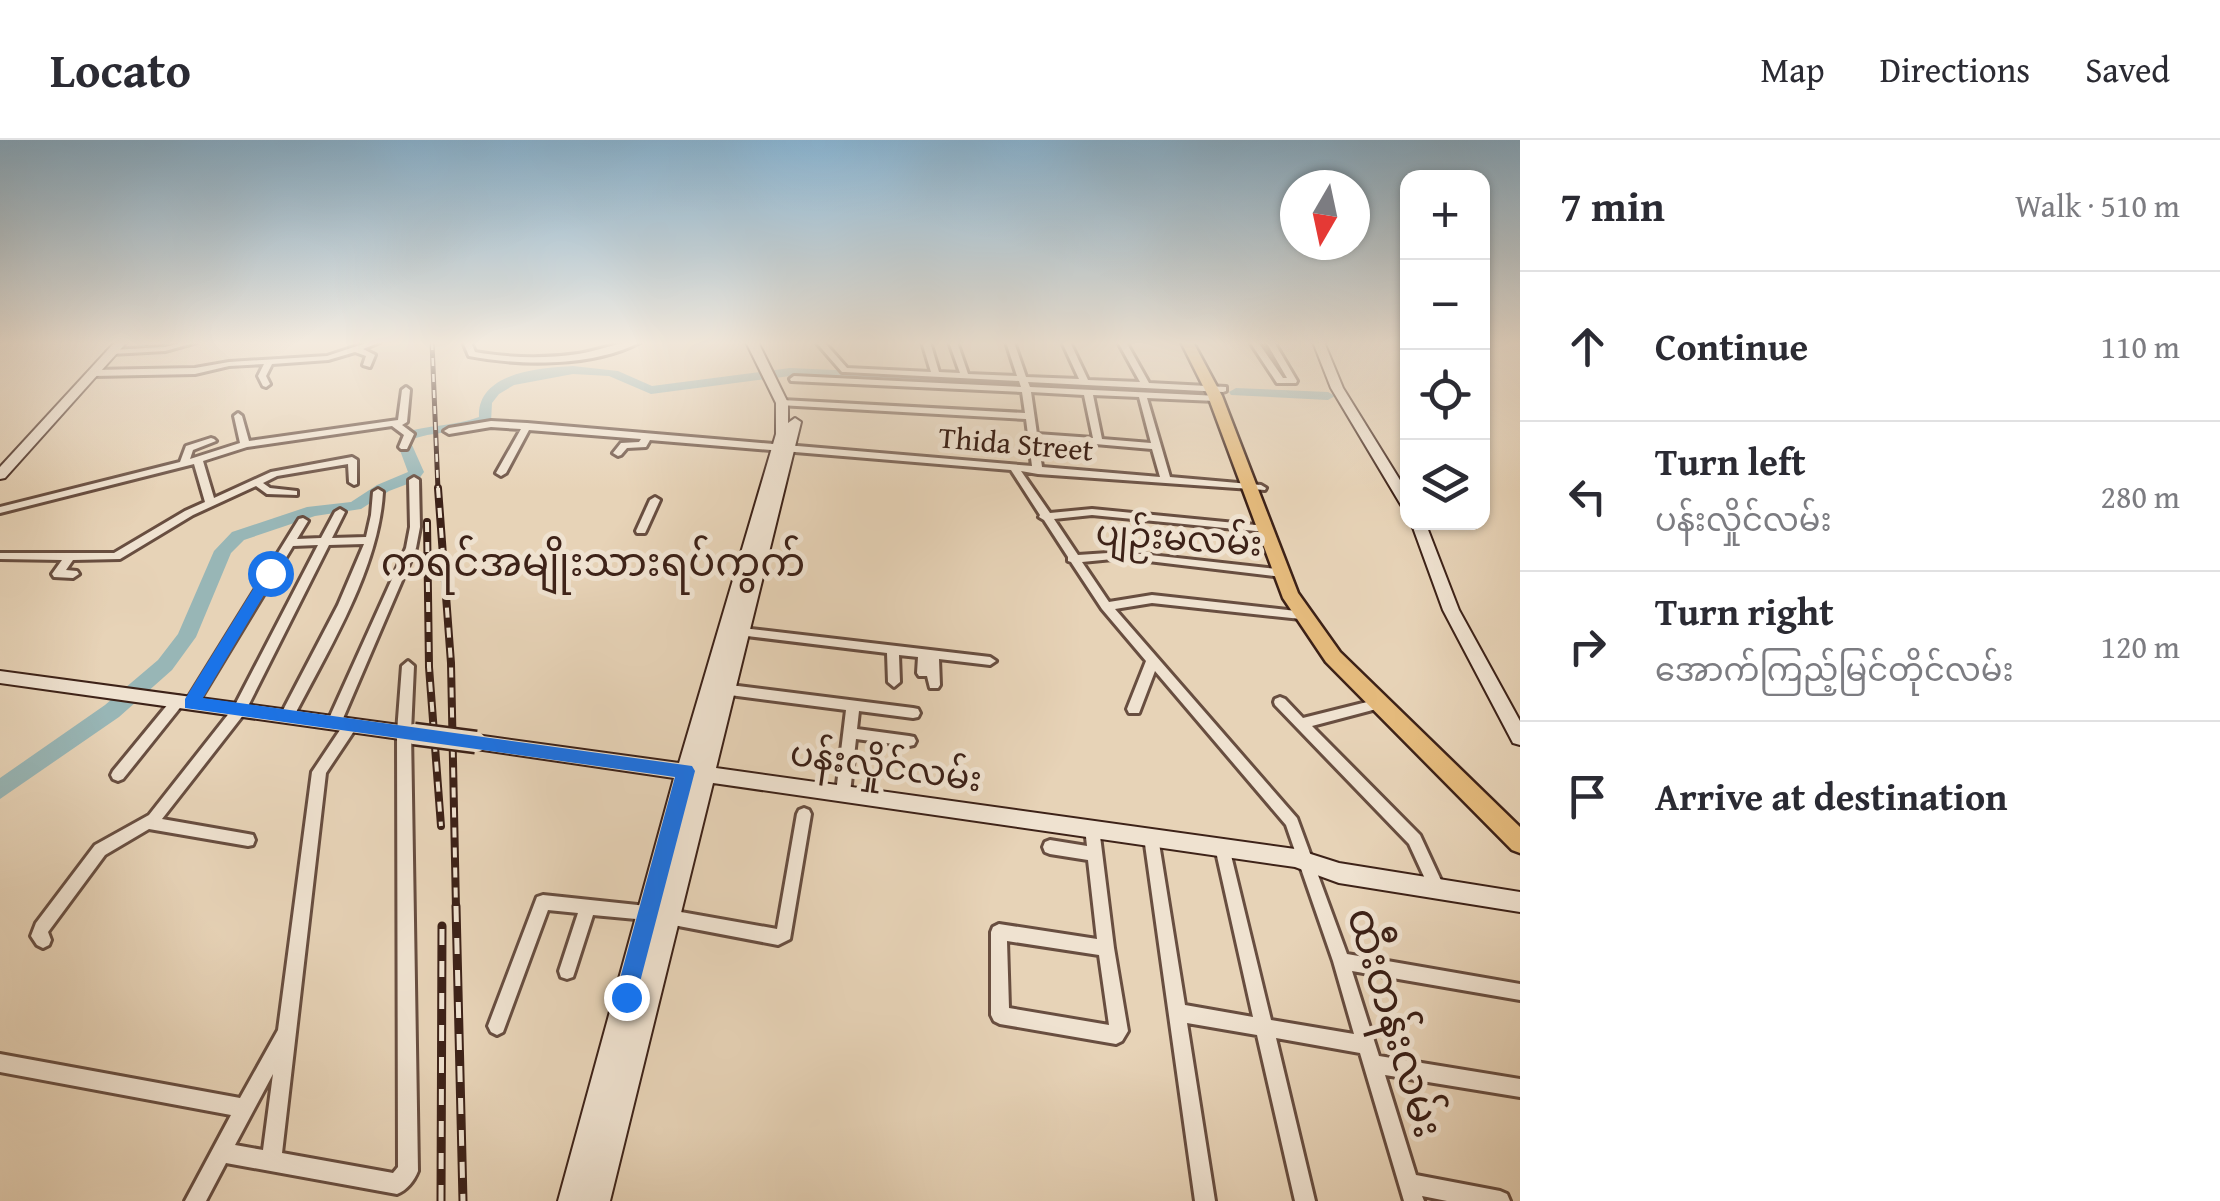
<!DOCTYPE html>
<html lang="en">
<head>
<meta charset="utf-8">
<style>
	body { margin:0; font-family:"Gentium Book Plus","Noto Sans Myanmar",serif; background:#f2f2f3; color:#2b2b33 }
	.controls { position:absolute; right:30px; top:30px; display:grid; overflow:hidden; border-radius:20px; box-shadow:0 2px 8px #0004 }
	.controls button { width:90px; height:90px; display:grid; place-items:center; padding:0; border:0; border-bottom:2px solid #e1e1e2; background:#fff; color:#2b2b33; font:50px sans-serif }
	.compass { position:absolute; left:1280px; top:30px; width:90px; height:90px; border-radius:50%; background:#fff; box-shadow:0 2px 8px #0004; rotate:189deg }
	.stop { position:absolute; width:30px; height:30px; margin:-22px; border:8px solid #1a73e8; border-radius:50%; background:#fff }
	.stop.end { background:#1a73e8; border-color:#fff; box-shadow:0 2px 10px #0008 }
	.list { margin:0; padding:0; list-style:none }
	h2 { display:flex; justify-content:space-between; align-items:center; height:130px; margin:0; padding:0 40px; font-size:42px }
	h2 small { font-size:32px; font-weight:400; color:#7c7c81 }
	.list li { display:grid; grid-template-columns:65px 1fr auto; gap:30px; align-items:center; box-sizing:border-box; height:150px; padding:0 40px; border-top:2px solid #e1e1e2 }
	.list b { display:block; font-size:38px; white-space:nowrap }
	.list p { margin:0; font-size:32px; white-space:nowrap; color:#7c7c81 }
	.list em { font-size:32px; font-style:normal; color:#7c7c81 }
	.icon { flex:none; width:55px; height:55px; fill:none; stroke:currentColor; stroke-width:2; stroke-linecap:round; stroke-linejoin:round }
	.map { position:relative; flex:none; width:1520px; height:1061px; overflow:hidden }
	header { display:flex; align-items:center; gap:60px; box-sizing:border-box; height:140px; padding:0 50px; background:#fff; border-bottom:2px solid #e1e1e2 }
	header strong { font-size:48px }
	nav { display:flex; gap:55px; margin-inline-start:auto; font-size:35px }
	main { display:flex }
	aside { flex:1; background:#fff }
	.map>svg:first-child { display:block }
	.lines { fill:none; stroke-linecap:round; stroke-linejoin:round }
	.river { fill:#98b6b6; fill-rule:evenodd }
	.street-casing { stroke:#684e40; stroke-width:6 }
	.secondary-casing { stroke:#3d2218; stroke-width:4 }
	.primary-casing { stroke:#3d2218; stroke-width:5 }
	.street { fill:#efe2d0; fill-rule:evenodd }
	.secondary { fill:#efe2d0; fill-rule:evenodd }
	.primary { fill:#e4ba7c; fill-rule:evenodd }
	.rail-far2-casing { stroke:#3d2218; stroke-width:5 }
	.rail-far1-casing { stroke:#3d2218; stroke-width:8 }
	.rail-casing { stroke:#3d2218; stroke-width:9 }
	.rail-far2 { stroke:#efe2d0; stroke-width:2.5; stroke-dasharray:8; stroke-linecap:butt }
	.rail-far1 { stroke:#efe2d0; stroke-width:4; stroke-dasharray:10; stroke-linecap:butt }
	.rail { stroke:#efe2d0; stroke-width:5; stroke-dasharray:16; stroke-linecap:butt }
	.secondary-bridge-casing { stroke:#3d2218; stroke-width:25; stroke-linecap:butt }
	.secondary-bridge { stroke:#efe2d0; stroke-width:20 }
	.route { fill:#1a73e8 }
	.labels { text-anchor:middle; stroke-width:10; stroke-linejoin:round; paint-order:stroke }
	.far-street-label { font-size:30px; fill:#3d2218; stroke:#efe2d0 }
	.street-label { font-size:35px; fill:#3d2218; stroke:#efe2d0 }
	.quarter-label { font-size:40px; fill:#3d2218; stroke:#efe2d0 }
	.near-street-label { font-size:42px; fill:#3d2218; stroke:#efe2d0 }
</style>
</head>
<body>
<header>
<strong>Locato</strong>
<nav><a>Map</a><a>Directions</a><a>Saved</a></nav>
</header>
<main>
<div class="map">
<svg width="1520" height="1061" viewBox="0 0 1520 1061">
	<rect width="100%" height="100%" fill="#e7d3b7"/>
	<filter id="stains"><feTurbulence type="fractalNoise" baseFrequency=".002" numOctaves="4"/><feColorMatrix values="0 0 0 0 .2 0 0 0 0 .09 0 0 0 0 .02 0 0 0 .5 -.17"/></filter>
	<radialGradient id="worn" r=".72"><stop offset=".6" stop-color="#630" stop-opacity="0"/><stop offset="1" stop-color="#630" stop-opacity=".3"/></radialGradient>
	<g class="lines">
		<g class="river">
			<path d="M573,226L618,231L652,246L790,228L1088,241L1095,245L1088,249L790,236L651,254L609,236L573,234L514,245L499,254L492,263L491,282C467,294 438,290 413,299L412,305L424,332L418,340L389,351L361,369L315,376L244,400L231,413L196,497L172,530L119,577L0,659V638L105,565L158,520L178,494L214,411L232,392L307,367L351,362L377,345L408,332L398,305L401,293C427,285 455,286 479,277C477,232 540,228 573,226Z"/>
			<path d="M1236,248L1328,252L1335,256L1328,260L1231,255L1229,252Z"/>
		</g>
		<g class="street-casing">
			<g id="street">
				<path d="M185,202H197L165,211L111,214L107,212L111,210L165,207Z"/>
				<path d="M369,202H380L363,209L375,215L370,227L363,225L366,216L355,212L328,220L272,224L266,236L270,244L266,247L263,246L258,236L264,224L229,226L195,234L93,236L89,233L93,230L195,228L229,222L327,216Z"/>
				<path d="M463,202H471L475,212C509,218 544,219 578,214C598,211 620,201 640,202C593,227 521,226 469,216Z"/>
				<path d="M816,202H824L847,228L931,232L922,202H930L939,232L960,233L949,202H957L968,234L1017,236L1006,202H1014L1026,237L1079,239L1062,202H1070L1088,240L1140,242L1118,202H1126L1149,243L1226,247V251L1223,252L1028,242L1030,247L1219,256L1220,258L1216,261L1147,258L1170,337L1261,345L1266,348L1265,350L1038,334L1021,331L1050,373L1092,369L1266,386L1271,389L1266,392L1092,375L1054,379L1078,415L1123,412L1286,430L1288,433L1282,437L1123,418L1082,422L1109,462L1152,455L1305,472L1307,475L1301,479L1152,463L1115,469L1297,678L1347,814L1520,844V860L1352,831L1379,916L1520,939V957L1385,935L1416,1035L1500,1051L1507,1054L1510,1061H1447L1422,1056L1424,1061H1404L1360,913L1276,898L1315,1061H1295L1257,895L1187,883L1215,1061H1195L1144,697L1146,692L1151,691L1156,692L1158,697L1185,865L1253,877L1215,707L1217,702L1222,700L1227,702L1229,707L1271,880L1354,894L1333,821L1286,685L1155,531L1139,573H1129L1127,569L1146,521L1102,469L1071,422L1068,421V417L1044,380L1039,377L1040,375L1011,330L650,300L646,307L627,308L621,315L618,316L613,313L621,303L639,302L641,299L529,290L506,333L501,336L496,333L521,289L491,287L449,294L444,291L449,288L491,281L527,283L1032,326L1026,279L779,265L778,263L782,260L1025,273L1022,252L791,241L790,239L794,236L1021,247L1019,241L845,232H842ZM1031,252L1084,255L1093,298L1037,294ZM1093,255L1139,257L1151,303L1102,299ZM1038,299L1152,309L1160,337L1042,327Z"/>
				<path d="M1250,202H1258L1283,238H1287L1266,202H1274L1297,241L1296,243H1277Z"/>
				<path d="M406,247L410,250L407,282L402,285L414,294L407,309H401L399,307L404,295L392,286L247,307L203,321L214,358L271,332L352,317L357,320V344L354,345L349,342L348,324L277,336L263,343L270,348L297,351V355L267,354L256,346L193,375L120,419L73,420L66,430L77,431L79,434L73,438L54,437L52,434L62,420L0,419V413H114L185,371L205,362L194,324L0,373V367L180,322L186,306L211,298L214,299L216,301L193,310L190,319L240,303L234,276L238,273L242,276L249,301L398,280L402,250Z"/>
				<path d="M414,337L419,340L420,387L416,408L341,583L339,587H329L327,583L406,408L410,387L409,340Z"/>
				<path d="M378,349L383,352C379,429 327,512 292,580H282L280,576L338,465L364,404L329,405L244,574L162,679L248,694L253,695L255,700L253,705L248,706L149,689L105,715L48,792L51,800L49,805L43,808L37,805L31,796L36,783L95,705L149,675L234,567L318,405L293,406L196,566H186L185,563L299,379L303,378L308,381L297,399L321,398L335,372L340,369L345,372L332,398L366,397L371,375L373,352Z"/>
				<path d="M655,357L660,360L646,391L645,393H637L636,391L650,360Z"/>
				<path d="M734,487L990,517L996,521L990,525L939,519L940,545L938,548H930L927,536H919L917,533L918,517L899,515L900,542L894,547L888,542L887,513L730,494L728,491Z"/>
				<path d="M408,521L414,526L411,592L418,1031C414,1041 407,1050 397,1054L226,1023L206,1061H185L231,975L0,932V914L240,958L278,890L312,632L346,581H356L358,585L326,633L282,1013L393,1033L398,1027L397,592L402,526ZM273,934L263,1010L235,1005Z"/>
				<path d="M722,544L913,568L918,569L920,573L918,577L913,578L859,571L857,589L909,596L914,597L916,601L914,605L909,606L856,599L850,653L848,657L843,659L838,657L836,653L846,570L722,554L717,552L716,549L717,546Z"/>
				<path d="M178,556L183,558L184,561L183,564L123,639L118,641L113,639L111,635L113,631L173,558Z"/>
				<path d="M1280,557L1285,559L1303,578L1379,559L1384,561L1385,564L1384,567L1312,586L1420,695L1445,749L1442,754L1437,756L1432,754L1409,704L1275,565L1274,562L1275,559Z"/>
				<path d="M804,668L809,670L811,674L790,799L778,805L647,780L593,775L575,831L573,837L567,839L561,837L559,831L578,773L548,770L503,892L497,895L491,892L488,886L537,757L543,755L647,766L777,789L797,674L799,670Z"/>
				<path d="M1092,682L1097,684L1099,688L1114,808L1128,891L1122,901L1116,904L1000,884L994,881L991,875V792L993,787L999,784L1097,799L1088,720L1050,714L1045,712L1043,707L1045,702L1050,700L1087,706L1085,688L1087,684ZM1007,801L1099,815L1109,885L1009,868Z"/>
			</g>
		</g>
		<g class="secondary-casing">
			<g id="secondary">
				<path d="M115,202H127L5,338L0,339V327Z"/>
				<path d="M746,202H758L788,263V283L795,278L801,282L716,628L1295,709L1339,723L1520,752V772L1339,743L1295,727L713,643L610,1061H558L674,638L476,609L469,607L467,602L469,597L476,595L679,623L776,294V263Z"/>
				<path d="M1313,202H1324L1343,248L1408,353V369L1401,365L1331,248Z"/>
				<path d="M1411,382H1425L1459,470L1520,581V605L1513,603L1443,470Z"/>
				<path d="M0,531L414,587L421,589L423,594L421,599L414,601L0,543Z"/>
			</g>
		</g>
		<g class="primary-casing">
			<path id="primary" d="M1181,202H1193L1222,256L1298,453L1340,512L1520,687V713L1512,710L1326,522L1283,458L1208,256Z"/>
		</g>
		<use href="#street" class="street"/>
		<use href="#secondary" class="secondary"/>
		<use href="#primary" class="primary"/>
		<g class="rail-far2-casing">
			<path id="rail-far2" d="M432,202L438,350"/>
		</g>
		<g class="rail-far1-casing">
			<g id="rail-far1">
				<path d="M438,348L451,523L456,769"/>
				<path d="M427,382L429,527L441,686"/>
			</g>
		</g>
		<g class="rail-casing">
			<g id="rail">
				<path d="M456,766L463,1061"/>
				<path d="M441,1061L442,786"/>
			</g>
		</g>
		<use href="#rail-far2" class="rail-far2"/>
		<use href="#rail-far1" class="rail-far1"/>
		<use href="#rail" class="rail"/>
		<g class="secondary-bridge-casing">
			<path id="secondary-bridge" d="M414,594L476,602"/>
		</g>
		<use href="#secondary-bridge" class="secondary-bridge"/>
	</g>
	<linearGradient id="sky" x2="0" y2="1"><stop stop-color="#88b5d4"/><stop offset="0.58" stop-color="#f4ebdf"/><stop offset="1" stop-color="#f4ebdf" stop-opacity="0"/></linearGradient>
	<rect width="1520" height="350" fill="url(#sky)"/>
	<path class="route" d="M265,430L277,433L203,558L692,626L695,631L634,865L626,868L618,865L615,857L675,637L185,568V559Z"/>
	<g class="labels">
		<g class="far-street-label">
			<text transform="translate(1016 304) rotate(5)" y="10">Thida Street</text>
		</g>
		<g class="street-label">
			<text transform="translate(1179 398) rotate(4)" y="12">ပျဉ်းမလမ်း</text>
			<text transform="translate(886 626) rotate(8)" y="12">ပန်းလှိုင်လမ်း</text>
		</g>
		<g class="quarter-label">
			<text x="593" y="436">ကရင်အမျိုးသားရပ်ကွက်</text>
		</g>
		<g class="near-street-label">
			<text transform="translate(1396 882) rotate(73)" y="15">ထီးတန်းလမ်း</text>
		</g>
	</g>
	<rect width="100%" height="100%" filter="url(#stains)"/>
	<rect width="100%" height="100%" fill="url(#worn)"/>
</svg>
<div class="controls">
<button>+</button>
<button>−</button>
<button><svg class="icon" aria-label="locate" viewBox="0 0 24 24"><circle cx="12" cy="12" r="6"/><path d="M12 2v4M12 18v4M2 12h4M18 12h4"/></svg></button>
<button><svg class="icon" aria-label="layers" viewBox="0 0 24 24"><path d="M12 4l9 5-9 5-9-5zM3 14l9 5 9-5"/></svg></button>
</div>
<svg class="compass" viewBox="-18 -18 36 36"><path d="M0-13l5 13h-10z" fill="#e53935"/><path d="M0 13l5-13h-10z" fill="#7c7c81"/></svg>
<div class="stop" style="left:270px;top:433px"></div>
<div class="stop end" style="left:626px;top:857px"></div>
</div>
<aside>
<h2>7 min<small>Walk · 510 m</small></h2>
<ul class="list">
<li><svg class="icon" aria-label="ahead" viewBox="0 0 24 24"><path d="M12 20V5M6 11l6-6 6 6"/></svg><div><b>Continue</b></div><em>110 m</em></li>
<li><svg class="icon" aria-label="left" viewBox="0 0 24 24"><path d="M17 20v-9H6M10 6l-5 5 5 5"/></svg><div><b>Turn left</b><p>ပန်းလှိုင်လမ်း</p></div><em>280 m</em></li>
<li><svg class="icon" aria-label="right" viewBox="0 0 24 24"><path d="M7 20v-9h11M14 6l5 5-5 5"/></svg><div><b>Turn right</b><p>အောက်ကြည့်မြင်တိုင်လမ်း</p></div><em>120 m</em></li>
<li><svg class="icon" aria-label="arrive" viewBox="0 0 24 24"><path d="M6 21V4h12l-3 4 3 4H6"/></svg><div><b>Arrive at destination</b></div></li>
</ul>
</aside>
</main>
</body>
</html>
